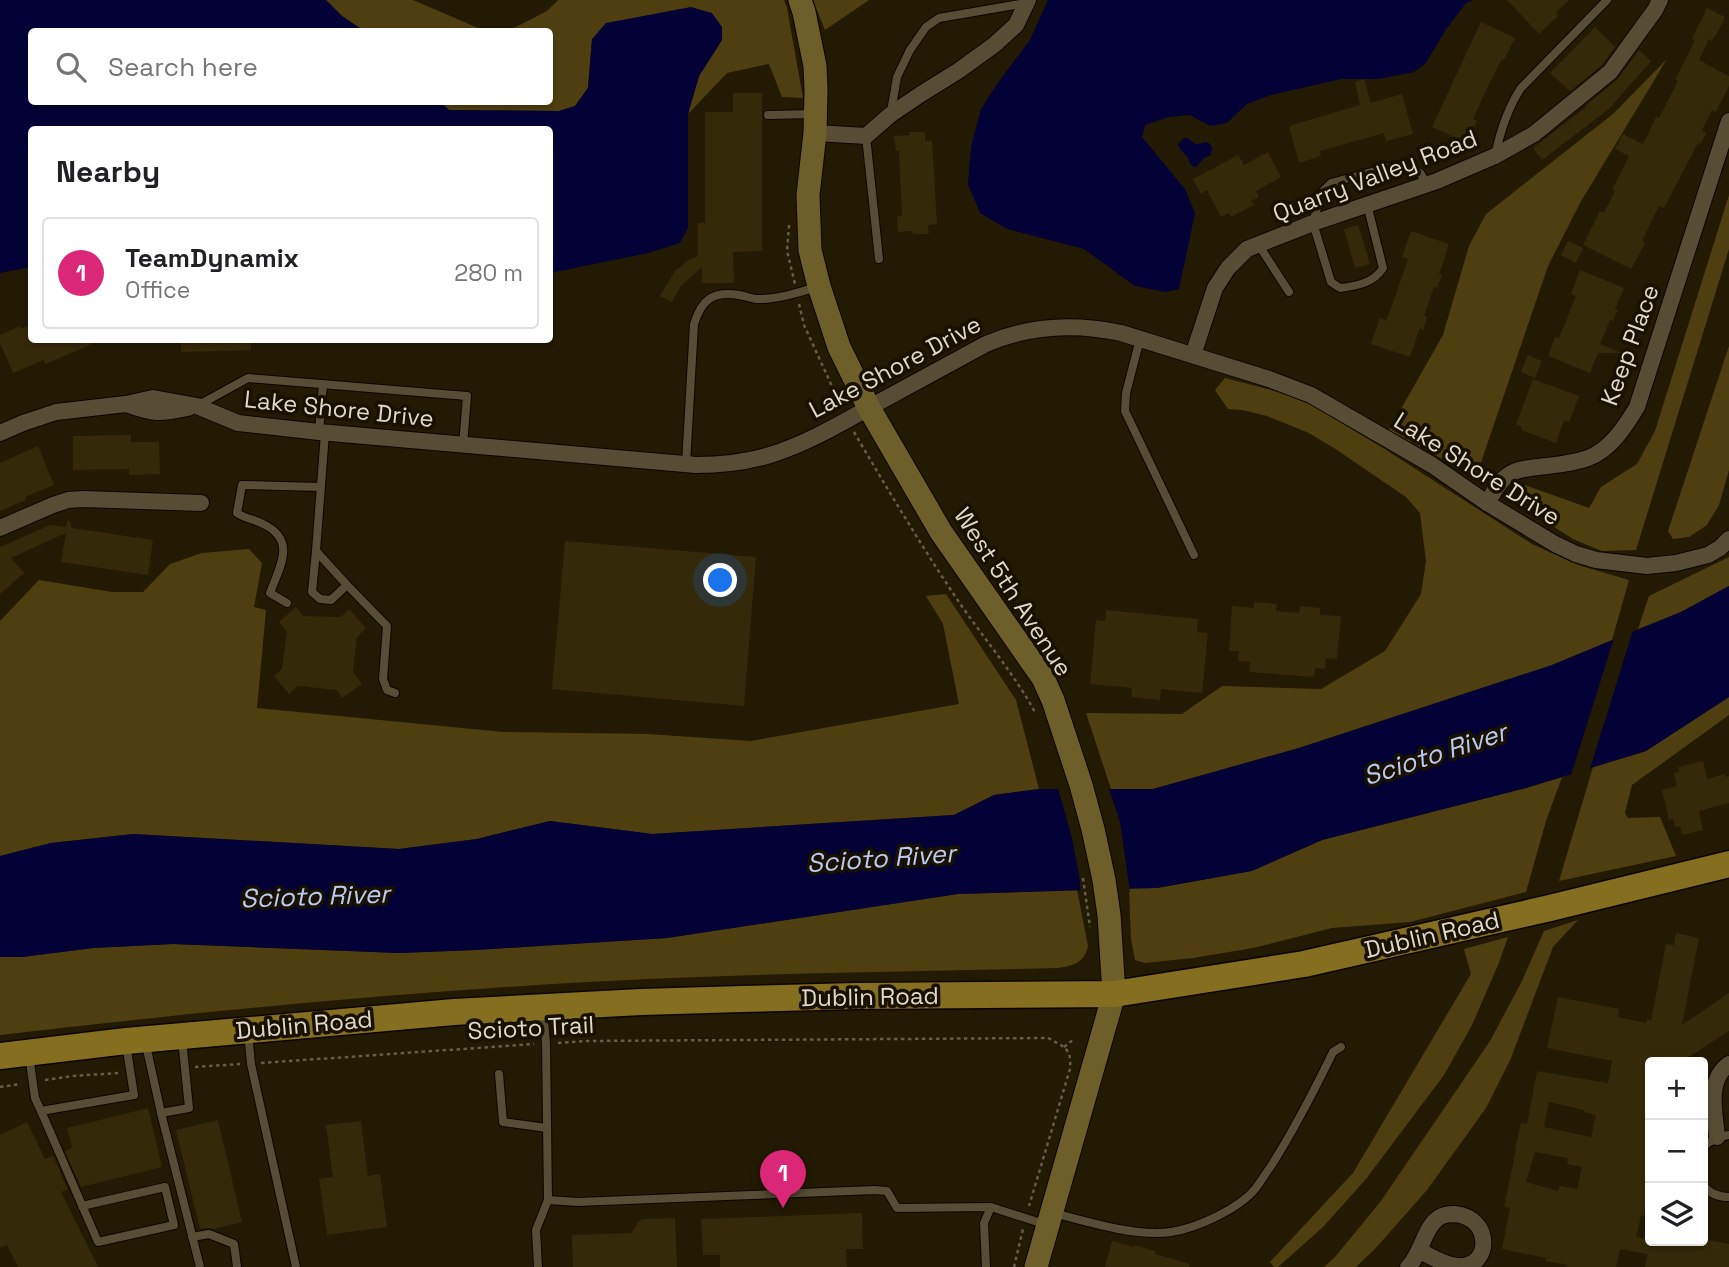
<!DOCTYPE html>
<html lang="en">
<head>
<meta charset="utf-8">
<style>
	body { margin:0; font-family:"Space Grotesk",sans-serif; background:#f2f2f2; color:#202124 }
	.controls { position:absolute; right:21px; bottom:21px; display:grid; overflow:hidden; border-radius:7px; box-shadow:0 2px 5px #0004 }
	.controls button { width:63px; height:63px; display:grid; place-items:center; padding:0; border:0; border-bottom:2px solid #e0e0e0; background:#fff; color:#202124; font:35px sans-serif }
	.you { position:absolute; left:721px; top:581px; width:24px; height:24px; margin:-18px; border:5px solid #fff; border-radius:50%; background:#1a73e8; box-shadow:0 0 0 10px #1a73e833 }
	.badge { display:grid; place-items:center; width:46px; height:46px; border-radius:50%; background:#db2777; color:#fff; font-size:23px; font-weight:700 }
	.pin { position:absolute; translate:-50% -58px; filter:drop-shadow(0 2px 4px #0008) }
	.pin::after { content:''; position:absolute; top:37px; width:24px; height:21px; background:inherit; clip-path:polygon(0 0,100% 0,50% 100%) }
	.list { margin:0; padding:0; list-style:none }
	h2 { display:flex; justify-content:space-between; align-items:center; height:91px; margin:0; padding:0 28px; font-size:30px }
	h2 small { font-size:23px; font-weight:400; color:#757577 }
	.list li { display:grid; grid-template-columns:46px 1fr auto; gap:21px; align-items:center; box-sizing:border-box; height:112px; margin:0 14px 14px; padding:0 14px; border:2px solid #e0e0e0; border-radius:7px }
	.list b { display:block; font-size:26px; white-space:nowrap }
	.list p { margin:0; font-size:23px; white-space:nowrap; color:#757577 }
	.list em { font-size:23px; font-style:normal; color:#757577 }
	.icon { flex:none; width:38px; height:38px; fill:none; stroke:currentColor; stroke-width:2; stroke-linecap:round; stroke-linejoin:round }
	.map { position:relative; flex:none; width:1729px; height:1267px; overflow:hidden }
	.search { position:absolute; background:#fff; box-shadow:0 2px 5px #0004; left:28px; top:28px; width:525px; height:77px; display:flex; align-items:center; gap:18px; box-sizing:border-box; padding:0 24px; border-radius:7px; color:#757577; font-size:26px }
	.panel { position:absolute; background:#fff; box-shadow:0 2px 5px #0004; left:28px; top:126px; width:525px; height:217px; border-radius:7px }
	.map>svg:first-child { display:block }
	.green { fill:#4f3f10 }
	.water { fill:#030135 }
	.pier { fill:#231a03 }
	.building { fill:#342909; fill-rule:evenodd }
	.lines { fill:none; stroke-linecap:round; stroke-linejoin:round }
	.lane-casing { stroke:#0c0500; stroke-width:10 }
	.street-casing { stroke:#0c0500; stroke-width:18 }
	.secondary-casing { stroke:#0c0500; stroke-width:25 }
	.primary-casing { stroke:#0c0500; stroke-width:29 }
	.path { stroke:#655d4a; stroke-width:2.5; stroke-dasharray:3.5 3.5; stroke-linecap:butt }
	.lane { stroke:#564d34; stroke-width:8 }
	.street { stroke:#564d34; stroke-width:16 }
	.secondary { stroke:#6e5e2a; stroke-width:23 }
	.primary { stroke:#866e21; stroke-width:26 }
	.labels { text-anchor:middle; stroke-width:7; stroke-linejoin:round; paint-order:stroke }
	.street-label { font-size:24px; fill:#ded9cb; stroke:#191100 }
	.water-label { font-size:26px; font-style:italic; fill:#bbcaf4; stroke:#191100 }
</style>
</head>
<body>
<div class="map">
<svg width="1729" height="1267" viewBox="0 0 1729 1267">
	<rect width="100%" height="100%" fill="#231a03"/>
	<g class="green">
		<path d="M326,0H413L485,31H364L342,16Z"/>
		<path d="M558,0H784L787,8L803,98L782,97L769,64L727,73L688,114L699,76L722,40L592,39L588,88L575,106L559,111L449,110L440,102H550V32L508,31L547,11Z"/>
		<path d="M813,0H869L825,30Z"/>
		<path d="M1667,59L1580,203L1548,266L1476,477L1389,430L1443,335L1469,246L1486,214L1613,114Z"/>
		<path d="M1729,195V249L1636,550L1602,551L1573,539L1507,497L1519,483L1589,508L1601,487L1637,464L1655,431Z"/>
		<path d="M1729,346V470L1719,505L1707,525L1689,537L1673,539L1668,531Z"/>
		<path d="M1225,378L1286,394L1309,403L1383,448L1532,544L1578,565L1629,580L1612,640L1552,665L1299,748L1153,789H1111L1086,713L1182,714L1222,686L1321,689L1385,651L1421,594L1426,561L1420,513L1406,497L1337,450L1309,433L1267,416L1243,410L1228,409L1215,390Z"/>
		<path d="M249,549L262,563L254,607L266,610L257,708L503,732L647,734L751,741L959,704L943,624L926,596L946,594L1016,700L1039,789L994,795L954,815L652,834L550,821L477,839L399,849L133,834L51,843L0,856V621L39,580L112,592H143L170,564L202,553Z"/>
		<path d="M1729,557V586L1681,612L1638,629L1649,596Z"/>
		<path d="M1729,697V715L1632,785L1625,813L1628,818L1660,817L1676,856L1559,881L1593,767L1646,751Z"/>
		<path d="M1562,777L1546,821L1526,892L1410,922L1332,928L1253,948L1193,958L1145,963L1135,960L1131,939L1129,888H1157L1251,871L1322,840L1526,788Z"/>
		<path d="M1077,890L1088,946C1085,962 1073,966 1058,968C902,972 746,973 589,982C392,993 196,1012 0,1035V957H22L93,948L173,944L399,953L476,950L667,938L957,894Z"/>
		<path d="M1578,920L1553,947L1511,1058L1486,1108L1427,1190L1375,1249L1356,1267H1324L1335,1257L1381,1201L1490,1041L1521,983L1544,931Z"/>
		<path d="M1508,937L1498,965L1472,1025L1444,1075L1366,1179L1323,1227L1278,1267H1274L1270,1262L1353,1173L1471,974L1464,949Z"/>
	</g>
	<g class="water">
		<path d="M0,0H326L342,16L364,31L32,32V102H440L449,110L559,111L575,106L588,88L592,39L606,23L691,7L712,13L722,27V40L699,76L688,114V228L680,243L648,253L550,273V130H32L31,267L0,273Z"/>
		<path d="M1048,0H1474L1466,3L1447,28L1425,64L1414,72L1378,79H1341L1271,95L1247,104L1227,123L1210,126L1190,115L1169,117L1145,125L1142,137L1185,189L1195,213L1179,289L1165,292L1135,286L1084,249L1007,229L980,213L968,184L971,147L981,109L997,84L1030,40Z"/>
		<path d="M1184,138L1189,139L1195,144C1202,145 1207,138 1212,147L1211,155L1204,158L1197,166L1194,167L1190,164C1190,156 1180,152 1178,144Z"/>
		<path d="M1729,586V697L1646,751L1526,788L1322,840L1252,871L1157,888L958,894L667,938L476,950L399,953L173,944L93,948L22,957H0V856L51,843L133,834L399,849L477,839L550,821L652,834L954,815L994,795L1039,789H1153L1299,748L1552,665L1681,612Z"/>
	</g>
	<g class="pier">
		<path d="M1634,627L1589,772L1570,778L1615,635Z"/>
		<path d="M1057,785L1108,786L1120,822L1130,892L1081,894L1079,874L1071,834Z"/>
	</g>
	<g class="building">
		<path d="M1507,0H1569L1556,12L1558,16L1539,34Z"/>
		<path d="M1707,8L1725,17L1716,36L1715,35L1712,41L1709,39L1699,60L1729,76V86L1716,112L1712,110L1702,130L1706,133L1701,144L1698,143L1664,208L1659,206L1642,241L1645,243L1631,269L1583,245L1600,211L1604,213L1615,191L1612,190L1629,156L1615,149L1623,134L1643,144L1656,117L1659,118L1678,81L1675,80L1695,40L1692,39Z"/>
		<path d="M1481,22L1515,38L1504,60L1502,59L1490,82L1473,119L1477,121L1467,143L1432,127Z"/>
		<path d="M1595,27L1615,47L1602,65L1570,91L1550,73L1562,61L1564,62L1563,60Z"/>
		<path d="M1639,50L1651,61L1609,109L1542,160L1533,148L1586,107L1585,106L1617,80Z"/>
		<path d="M1364,79L1371,103L1402,94L1413,134L1386,141L1384,133L1320,151L1321,156L1299,163L1289,126L1360,105L1355,82Z"/>
		<path d="M733,93H762V251L733,252L734,283H702V267L680,287L672,302L660,296L675,271L687,261L698,256V223H705V112H733Z"/>
		<path d="M910,132H925V141H932L937,224L928,225L929,234H913L912,231L898,232L897,216H902L899,151H896L894,136L910,135Z"/>
		<path d="M1268,152L1281,177L1256,191L1259,197L1251,201L1254,205L1231,217L1229,213L1221,217L1207,190L1201,194L1193,179L1238,155L1244,165Z"/>
		<path d="M1358,225L1370,264L1355,268L1344,229Z"/>
		<path d="M1411,231L1449,244L1439,275H1442L1437,288L1434,287L1424,316L1427,317L1423,330L1420,328L1410,357L1371,344L1380,318L1386,321L1395,297L1408,259L1402,257Z"/>
		<path d="M1568,241L1583,248L1576,263L1561,255Z"/>
		<path d="M1580,270L1624,288L1615,309L1618,310L1613,321L1610,320L1600,344L1622,353H1598L1590,373L1548,356L1555,337L1559,338L1576,296L1571,294Z"/>
		<path d="M32,324V340H102L45,364L44,360L13,373L0,343V335L20,326L21,329Z"/>
		<path d="M181,340H251V350L181,352Z"/>
		<path d="M1528,355L1542,361L1535,378L1521,372Z"/>
		<path d="M1533,379L1579,396L1569,422L1564,420L1556,443L1521,430L1522,427L1516,424Z"/>
		<path d="M131,435V442H159L160,474L129,475V469L73,470V436Z"/>
		<path d="M38,446L54,485L25,497L26,500L0,511V463Z"/>
		<path d="M68,518L72,528L153,540L148,575L61,562L66,533L11,558L24,573L0,594V545L1,547L50,525L66,527Z"/>
		<path d="M565,541L756,557L744,706L552,689Z"/>
		<path d="M1254,602L1277,604L1276,611L1299,613L1300,606L1320,608V615L1341,616L1337,659L1326,658L1325,669L1315,668L1314,677L1249,672L1250,662L1238,661L1239,651H1229L1232,606L1254,608Z"/>
		<path d="M296,607L303,616L341,617L349,609L366,628L357,637L353,672L362,684L342,698L337,690L298,686L289,694L274,676L282,669L287,631L279,622Z"/>
		<path d="M1106,610L1198,619L1197,632L1208,633L1202,693L1161,689L1160,700L1131,697L1132,688L1090,684L1096,620L1105,621Z"/>
		<path d="M1703,761L1707,779L1725,774V777L1729,776V803L1699,811L1703,830L1682,835L1680,826L1675,827L1673,819L1669,820L1662,790L1677,786L1674,773L1679,772L1678,767Z"/>
		<path d="M1676,933L1699,938L1682,1025L1729,993V1031L1681,1062H1650V1182L1644,1216H1641L1636,1237L1677,1245V1241H1703V1239L1729,1244V1267H1645L1648,1254L1620,1249L1616,1267H1567L1568,1265L1545,1261L1546,1258L1502,1249L1510,1208L1504,1207L1516,1149H1515L1521,1123L1527,1124L1537,1071L1608,1083L1612,1061L1547,1048L1558,997L1619,1009L1618,1017L1646,1023L1647,1019L1651,1020L1666,944L1674,945ZM1549,1102L1584,1110V1112L1596,1115L1591,1137L1544,1127ZM1535,1152L1568,1158L1567,1164L1582,1167L1577,1189L1560,1186L1558,1191L1526,1182Z"/>
		<path d="M148,1108L162,1167L81,1187L65,1151L72,1148L67,1128Z"/>
		<path d="M218,1120L242,1222L214,1229L209,1228L200,1229L176,1130Z"/>
		<path d="M361,1121L368,1176L380,1174L387,1227L327,1235L319,1179L333,1177L326,1125Z"/>
		<path d="M27,1122L45,1159L53,1156L68,1190L61,1192L98,1267H18L7,1245L0,1248V1135Z"/>
		<path d="M862,1213L863,1249H846L847,1267H720V1255H703L701,1219Z"/>
		<path d="M675,1218L677,1267H573L572,1235L632,1233L639,1221L644,1219Z"/>
		<path d="M1112,1241L1133,1247L1134,1245L1155,1251V1254L1190,1264L1189,1267H1105Z"/>
	</g>
	<g class="lines">
		<g class="lane-casing">
			<g id="lane">
				<path d="M891,112L897,77L910,50L926,27L939,18L1026,3"/>
				<path d="M768,115L814,114"/>
				<path d="M866,136L879,259"/>
				<path d="M1495,156C1500,132 1507,109 1521,88L1607,0"/>
				<path d="M1367,204L1383,268C1374,283 1356,286 1340,288L1331,282L1313,223L1321,193L1331,183L1397,165L1410,166L1420,173L1427,184"/>
				<path d="M1258,244L1289,292"/>
				<path d="M1140,339L1126,393L1125,411L1194,555"/>
				<path d="M197,406L248,378L467,396L463,445"/>
				<path d="M319,432L323,384"/>
				<path d="M325,433L316,551L347,585L387,626L383,679L387,690L395,693"/>
				<path d="M686,464L694,324C702,299 713,291 739,295C745,296 750,298 756,299C776,300 797,293 816,287"/>
				<path d="M316,551L312,592L320,599L331,600L347,585"/>
				<path d="M287,603L270,593C280,566 297,540 263,524C254,519 246,519 237,513L242,485L320,487"/>
				<path d="M248,1032L251,1064L296,1267"/>
				<path d="M182,1039L189,1108L161,1113L200,1267"/>
				<path d="M146,1045L161,1113"/>
				<path d="M29,1055L35,1098L41,1111L98,1242L174,1225L165,1187L82,1206"/>
				<path d="M499,1074L503,1122L547,1128"/>
				<path d="M41,1111L134,1095L126,1044"/>
				<path d="M1703,1147C1711,1140 1718,1136 1729,1135"/>
				<path d="M1703,1185C1709,1193 1718,1197 1729,1197"/>
				<path d="M548,1200L578,1202L875,1190L887,1191L897,1208L991,1207L1047,1225"/>
				<path d="M1054,1213C1087,1222 1137,1237 1171,1232C1197,1228 1239,1209 1256,1188C1261,1181 1266,1173 1271,1166C1294,1130 1314,1091 1333,1052L1341,1047"/>
				<path d="M192,1237L209,1234L234,1244L237,1267"/>
				<path d="M538,1267L536,1230L548,1200L546,1043L543,1010"/>
				<path d="M986,1267L984,1223L991,1207"/>
			</g>
		</g>
		<g class="street-casing">
			<g id="street">
				<path d="M815,133L866,136L890,115L921,94L958,71L994,45L1016,25L1028,0"/>
				<path d="M1193,355L1215,288L1228,268L1247,249L1313,223L1437,181L1495,156L1534,134L1610,72L1655,10L1660,0"/>
				<path d="M126,404C154,414 159,414 188,408"/>
				<path d="M0,433L23,423L56,412L126,404L153,398L197,406L238,423L319,432L696,465C721,465 746,462 770,455C806,444 840,424 872,406C910,385 948,365 986,344C1030,325 1074,323 1121,333L1269,379L1311,395L1432,465L1487,503L1555,544L1576,554L1596,560L1647,566L1676,563L1708,555L1720,548L1729,539"/>
				<path d="M1487,503C1493,494 1498,482 1507,476C1515,469 1529,468 1538,467C1554,465 1572,464 1588,458C1610,450 1625,427 1637,407L1729,121"/>
				<path d="M0,528L53,505L68,500L83,499L201,503"/>
				<path d="M1717,1137C1715,1113 1706,1080 1729,1064"/>
				<path d="M1408,1267C1422,1254 1424,1226 1440,1217C1445,1214 1450,1214 1455,1214C1493,1218 1491,1267 1460,1266C1446,1266 1432,1257 1420,1251"/>
			</g>
		</g>
		<g class="secondary-casing">
			<path id="secondary" d="M800,0L804,12L815,66L816,90L815,133L808,195L810,250L819,286L839,347L869,408L941,532L1043,678L1053,700L1081,785L1093,829L1104,880L1109,915L1114,994L1036,1267"/>
		</g>
		<g class="primary-casing">
			<path id="primary" d="M0,1056L126,1041L454,1012L641,1002L742,999L856,996L1114,994L1304,964L1550,908L1729,864"/>
		</g>
		<g class="path">
			<path d="M789,225L787,251L795,284"/>
			<path d="M799,304L804,325L842,408"/>
			<path d="M854,432C888,490 923,549 961,605C986,641 1015,675 1036,714"/>
			<path d="M1083,878L1090,927"/>
			<path d="M558,1043L586,1041L1048,1038C1064,1047 1072,1048 1070,1069L1029,1206"/>
			<path d="M1064,1047L1074,1039"/>
			<path d="M261,1063L534,1044"/>
			<path d="M195,1067L240,1064"/>
			<path d="M45,1080L73,1076L118,1073"/>
			<path d="M0,1087L21,1084"/>
			<path d="M1014,1267L1023,1229"/>
		</g>
		<use href="#lane" class="lane"/>
		<use href="#street" class="street"/>
		<use href="#secondary" class="secondary"/>
		<use href="#primary" class="primary"/>
	</g>
	<g class="labels">
		<g class="street-label">
			<text transform="translate(1375 176) rotate(-21)" y="8">Quarry Valley Road</text>
			<text transform="translate(1630 345) rotate(-70)" y="8">Keep Place</text>
			<text transform="translate(895 367) rotate(-28)" y="8">Lake Shore Drive</text>
			<text transform="translate(339 409) rotate(6)" y="8">Lake Shore Drive</text>
			<text transform="translate(1477 469) rotate(32)" y="8">Lake Shore Drive</text>
			<text transform="translate(1013 592) rotate(57)" y="8">West 5th Avenue</text>
			<text transform="translate(1432 935) rotate(-13)" y="8">Dublin Road</text>
			<text transform="translate(870 997) rotate(-1)" y="8">Dublin Road</text>
			<text transform="translate(304 1025) rotate(-5)" y="8">Dublin Road</text>
			<text transform="translate(531 1028) rotate(-3)" y="8">Scioto Trail</text>
		</g>
		<g class="water-label">
			<text transform="translate(1435 754) rotate(-18)" y="9">Scioto River</text>
			<text transform="translate(881 858) rotate(-4)" y="9">Scioto River</text>
			<text transform="translate(315 896) rotate(-2)" y="9">Scioto River</text>
		</g>
	</g>
</svg>
<div class="controls">
<button>+</button>
<button>−</button>
<button><svg class="icon" aria-label="layers" viewBox="0 0 24 24"><path d="M12 4l9 5-9 5-9-5zM3 14l9 5 9-5"/></svg></button>
</div>
<div class="you"></div>
<div class="pin badge" style="left:783px;top:1208px">1</div>
<div class="search"><svg class="icon" aria-label="search" viewBox="0 0 24 24"><circle cx="10" cy="10" r="6"/><path d="M15 15l6 6"/></svg>Search here</div>
<section class="panel">
<h2>Nearby<small></small></h2>
<ul class="list">
<li><span class="badge">1</span><div><b>TeamDynamix</b><p>Office</p></div><em>280 m</em></li>
</ul>
</section>
</div>
</body>
</html>
